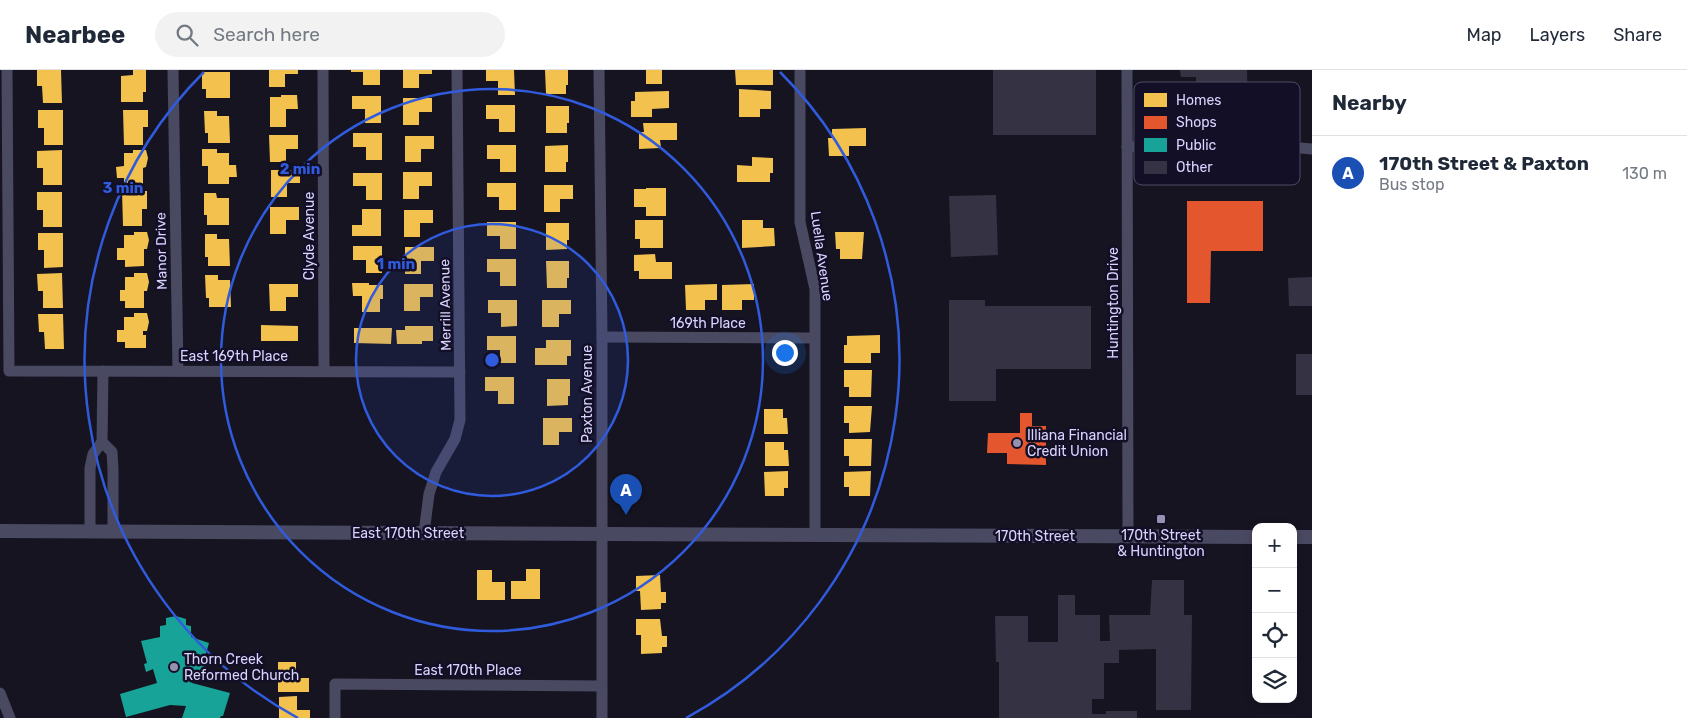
<!DOCTYPE html>
<html lang="en">
<head>
<meta charset="utf-8">
<style>
	body { margin:0; font-family:Rubik,sans-serif; background:#f2f2f3; color:#1f2937 }
	.controls { position:absolute; right:15px; bottom:15px; display:grid; overflow:hidden; border-radius:10px; box-shadow:0 2px 8px #0003 }
	.controls button { width:45px; height:45px; display:grid; place-items:center; padding:0; border:0; border-bottom:1px solid #e0e1e3; background:#fff; color:#1f2937; font:25px sans-serif }
	.you { position:absolute; left:784px; top:282px; width:18px; height:18px; margin:-12px; border:4px solid #fff; border-radius:50%; background:#1a73e8; box-shadow:0 0 0 8px #1a73e833 }
	.badge { display:grid; place-items:center; width:32px; height:32px; border-radius:50%; background:#1a73e8; color:#fff; font-size:16px; font-weight:700 }
	.pin { position:absolute; translate:-50% -41px; filter:drop-shadow(0 1px 2px #0008) }
	.pin::after { content:''; position:absolute; top:26px; width:18px; height:15px; background:inherit; clip-path:polygon(0 0,100% 0,50% 100%) }
	.list { margin:0; padding:0; list-style:none }
	h2 { display:flex; justify-content:space-between; align-items:center; height:65px; margin:0; padding:0 20px; font-size:21px }
	h2 small { font-size:16px; font-weight:400; color:#747a83 }
	.list li { display:grid; grid-template-columns:32px 1fr auto; gap:15px; align-items:center; box-sizing:border-box; height:75px; padding:0 20px; border-top:1px solid #e0e1e3 }
	.list b { display:block; font-size:19px; white-space:nowrap }
	.list p { margin:0; font-size:16px; white-space:nowrap; color:#747a83 }
	.list em { font-size:16px; font-style:normal; color:#747a83 }
	.icon { flex:none; width:28px; height:28px; fill:none; stroke:currentColor; stroke-width:2; stroke-linecap:round; stroke-linejoin:round }
	.map { position:relative; flex:none; width:1312px; height:648px; overflow:hidden }
	header { display:flex; align-items:center; gap:30px; box-sizing:border-box; height:70px; padding:0 25px; background:#fff; border-bottom:1px solid #e0e1e3 }
	header strong { font-size:24px }
	nav { display:flex; gap:28px; margin-inline-start:auto; font-size:18px }
	.search { width:350px; height:45px; background:#f2f2f3; display:flex; align-items:center; gap:12px; box-sizing:border-box; padding:0 18px; border-radius:28px; color:#747a83; font-size:19px }
	main { display:flex }
	aside { flex:1; background:#fff }
	.map>svg:first-child { display:block }
	.homes { fill:#f2c14e }
	.shops { fill:#e4572e }
	.public { fill:#17a398 }
	.building { fill:#343243 }
	.lines { fill:none; stroke-linecap:round; stroke-linejoin:round }
	.minor { stroke:#4a4962; stroke-width:11 }
	.tertiary { stroke:#4a4962; stroke-width:14 }
	.ring { fill:none; stroke:#305bdc; stroke-width:2.5 }
	.poi-dot { fill:#9591b1; stroke:#130f26; stroke-width:2 }
	.labels { text-anchor:middle; stroke-width:5; stroke-linejoin:round; paint-order:stroke }
	.street-label { font-size:14px; fill:#d9d4ff; stroke:#130f26 }
	.poi-label { font-size:14px; fill:#d9d4ff; stroke:#130f26; text-anchor:start }
	.key { fill:#130f26; stroke:#4e4a67; stroke-width:1 }
	.key-label { font-size:14px; fill:#d9d4ff }
	.centre { fill:#305bdc; stroke:#130f26; stroke-width:2.5 }
	.ring-label { font-size:15px; text-anchor:middle; font-weight:bold; fill:#305bdc; stroke:#130f26; stroke-width:5; stroke-linejoin:round; paint-order:stroke }
</style>
</head>
<body>
<header>
<strong>Nearbee</strong>
<div class="search"><svg class="icon" aria-label="search" viewBox="0 0 24 24"><circle cx="10" cy="10" r="6"/><path d="M15 15l6 6"/></svg>Search here</div>
<nav><a>Map</a><a>Layers</a><a>Share</a></nav>
</header>
<main>
<div class="map">
<svg width="1312" height="648" viewBox="0 0 1312 648">
	<rect width="100%" height="100%" fill="#161421"/>
	<g class="homes">
		<path d="M37,0H61L62,33H43L42,16H37Z"/>
		<path d="M133,0H146V22H143V32H121V6L133,5Z"/>
		<path d="M269,0H298V4H285V17H269Z"/>
		<path d="M351,0H380V15H363V2H351Z"/>
		<path d="M403,0H432V4H419V18H403Z"/>
		<path d="M486,0H514L515,25H498V11H486Z"/>
		<path d="M545,0H568V15H566V24H546Z"/>
		<rect x="646" y="0" width="16" height="14"/>
		<path d="M735,0H773V15H736Z"/>
		<path d="M202,2H230V28H206V19H202Z"/>
		<path d="M739,19L771,21V39H760V47H739Z"/>
		<path d="M669,21V38L652,39V47H631V31H635V22Z"/>
		<path d="M281,25H297L298,39H286V57H270V27H281Z"/>
		<path d="M352,26H381V53H365V39H352Z"/>
		<path d="M403,28H432V42H419V55H403Z"/>
		<path d="M486,35H515V62H499V49H486Z"/>
		<path d="M546,36H569V53H567V63H546Z"/>
		<path d="M38,40H63V75H44V58H38Z"/>
		<path d="M123,40H148V57H143V75H124Z"/>
		<path d="M204,41H217V46H229L230,73H208V63H205Z"/>
		<path d="M643,53H677V70H660L661,78L639,79V62H644Z"/>
		<path d="M866,58V76H849V86H829L828,68H832V59Z"/>
		<path d="M353,63H382V90H366V77H353Z"/>
		<path d="M269,65H298V79H286V92H270Z"/>
		<path d="M405,66H434V79H421V92H405Z"/>
		<path d="M487,75H516V102H500V89H487Z"/>
		<path d="M568,75V92H566V102H545V76Z"/>
		<path d="M202,79H217V83H229V95H236L237,107H229V114H208V96H202Z"/>
		<path d="M62,80V115H43V98H37V81Z"/>
		<path d="M133,80H146L148,88L146,97L143,98V115H124V108H117L116,97L124,96V83H133Z"/>
		<path d="M752,87L773,88V103H770V112H737V95L752,96Z"/>
		<path d="M271,100H300V113H287V127H271Z"/>
		<path d="M403,102H432V116H419V129H403Z"/>
		<path d="M353,103H382V130H366V116H353Z"/>
		<path d="M487,113H516V140H499V127H487Z"/>
		<path d="M544,115H573V129H560V142H544Z"/>
		<path d="M646,118H666V146H646V137H634V119H646Z"/>
		<path d="M122,121H147V139H142V156H123Z"/>
		<path d="M37,122H62V157H43V140H37Z"/>
		<path d="M204,123H216L217,128H229V155H207V145H204Z"/>
		<path d="M270,137H299V150H286V164H270Z"/>
		<path d="M362,139H381V166H352V155H362Z"/>
		<path d="M404,140H433V153H420V167H404Z"/>
		<path d="M635,150H663V178H640V169H635Z"/>
		<path d="M742,150H763V158H774L775,176L742,178Z"/>
		<path d="M487,152H516V179H500V166H487Z"/>
		<path d="M546,153H569V170H567V179L546,180Z"/>
		<path d="M134,162H147L149,170L147,179H144V196L125,197V190H117V178H124V165H134Z"/>
		<path d="M835,162H864L862,189H840V179H836Z"/>
		<path d="M38,163H63V197L44,198V180H38Z"/>
		<path d="M205,164H217V169H229L230,196H208V187H205Z"/>
		<path d="M353,176H382V203H366V190H353Z"/>
		<path d="M405,177H434V191H421V204H405Z"/>
		<path d="M655,184L656,192H672V209H639V201H634V185Z"/>
		<path d="M487,189H516V216H500V202H487Z"/>
		<path d="M546,191H569V208H567V218H547Z"/>
		<path d="M62,203L63,238H43V221H38L37,204Z"/>
		<path d="M134,203H147L149,212L147,221H144V238H125V231H120V220H125V207H134Z"/>
		<path d="M205,205H218V210H230L231,237H209V228H206Z"/>
		<path d="M352,213H369V215H383V229H380V242H362V226H353Z"/>
		<path d="M269,214H298V227H286V241H270Z"/>
		<path d="M404,214H433V227H420V241H404Z"/>
		<path d="M717,214V230H705V240H686L685,215Z"/>
		<path d="M754,214V230H742V240H722V215Z"/>
		<path d="M488,230H517V256L501,257V243H488Z"/>
		<path d="M542,230H571V244H559V257H542Z"/>
		<path d="M134,243H147L149,252L147,261H143V265H146V278H125V272H117V260H124V247H134Z"/>
		<path d="M38,244H63L64,279H45L44,262H39Z"/>
		<path d="M261,255L298,256V271H261Z"/>
		<path d="M405,256H433V271H422V274H397L396,260H405Z"/>
		<path d="M354,258H392L391,274L354,273Z"/>
		<path d="M880,265V283H871V293H844V275H847V266Z"/>
		<path d="M487,266H516V293H500V280H487Z"/>
		<path d="M546,270H571V286H567V295H535V278H546Z"/>
		<path d="M844,300H872L871,327H849V317H844Z"/>
		<path d="M485,307H514V334H498V321H485Z"/>
		<path d="M547,309H570V326H568V335L547,336Z"/>
		<path d="M844,336H872L870,362L849,363V353H844Z"/>
		<path d="M764,339H783V348H787L788,364H764Z"/>
		<path d="M543,348H572V362H559V375H543Z"/>
		<path d="M844,369H872L871,396H849V386H844Z"/>
		<path d="M765,372H784V380H788L789,396H765Z"/>
		<path d="M788,401V418H784V426H765L764,402Z"/>
		<path d="M871,401L870,426H849V417H844V402Z"/>
		<path d="M526,499H540V529H511V511H526Z"/>
		<path d="M477,500H492V512H505V530H477Z"/>
		<path d="M660,505L661,522H666V533H661V539L641,540L640,521H636V506Z"/>
		<path d="M636,549H660L662,566H667V577H662V583L641,584V565H636Z"/>
		<path d="M278,592H296V608H309V622H278Z"/>
		<path d="M297,626V640H310V648H279V627Z"/>
	</g>
	<g class="shops">
		<path d="M1187,131H1263V181H1211L1210,233H1187Z"/>
		<path d="M1020,343H1032V356H1046V395L1007,394V383H987L988,363H1020Z"/>
	</g>
	<path class="public" d="M176,546L186,549V555L191,556V567L209,573L203,594H205L203,602L196,600L192,613L230,623L223,646H221L220,648H182L186,636L170,635L126,647L120,624L157,613L153,599L146,602L144,594L147,593L141,571L160,567V556L166,555V548Z"/>
	<g class="building">
		<rect x="993" y="0" width="103" height="65"/>
		<path d="M1180,0H1247L1248,38H1212V23L1196,24V7H1181Z"/>
		<path d="M996,125L998,185L951,187L949,126Z"/>
		<path d="M1312,207V236H1289L1288,208Z"/>
		<path d="M949,230H985V236H1091V299H996V331H949Z"/>
		<rect x="1296" y="284" width="16" height="41"/>
		<path d="M1152,510H1184V545H1192L1191,640H1156V579L1119,580V593H1104V629H1092V644H1106V641H1137V648H999V592H996L995,546H1028V572H1058V525H1075V545H1100V571H1110L1109,545H1150Z"/>
	</g>
	<g class="lines">
		<g class="minor">
			<path d="M7,0L9,301L460,302"/>
			<path d="M173,0L178,301"/>
			<path d="M323,0L324,301"/>
			<path d="M599,0L602,267V648"/>
			<path d="M800,0V152L815,219V465"/>
			<path d="M1127,0L1128,467"/>
			<path d="M1127,77L1267,75L1312,79"/>
			<path d="M602,267L814,268"/>
			<path d="M102,372L112,382L113,399V461"/>
			<path d="M90,461V398L93,384L102,372L103,301"/>
			<path d="M424,463L429,424L436,402L455,369L460,350L457,0"/>
			<path d="M0,623L10,648"/>
			<path d="M335,648V614L601,616"/>
		</g>
		<g class="tertiary">
			<path d="M0,461L1256,467"/>
			<path d="M1293,467H1312"/>
		</g>
	</g>
	<circle cx="492" cy="290" r="136" fill="#305bdc" fill-opacity=".12"/>
	<g class="ring">
		<circle cx="492" cy="290" r="136"/>
		<circle cx="492" cy="290" r="271"/>
		<path d="M298 648A407 407 0 0 1 204 2M780 2A407 407 0 0 1 686 648"/>
	</g>
	<g class="poi-dot">
		<circle cx="1017" cy="373" r="5"/>
		<rect x="1156" y="444" width="10" height="10" rx="2.5"/>
		<circle cx="174" cy="597" r="5"/>
	</g>
	<g class="labels">
		<g class="street-label">
			<text transform="translate(309 166) rotate(-90)" y="5">Clyde Avenue</text>
			<text transform="translate(161 181) rotate(-91)" y="5">Manor Drive</text>
			<text transform="translate(822 186) rotate(82)" y="5">Luella Avenue</text>
			<text transform="translate(1113 233) rotate(-90)" y="5">Huntington Drive</text>
			<text transform="translate(445 235) rotate(-91)" y="5">Merrill Avenue</text>
			<text x="708" y="258">169th Place</text>
			<text x="234" y="291">East 169th Place</text>
			<text transform="translate(587 324) rotate(-90)" y="5">Paxton Avenue</text>
			<text x="408" y="468">East 170th Street</text>
			<text x="1035" y="471">170th Street</text>
			<text x="468" y="605">East 170th Place</text>
		</g>
		<g class="poi-label">
			<text x="1027" y="370">Illiana Financial<tspan x="1027" dy="16">Credit Union</tspan></text>
			<text x="1161" y="470" text-anchor="middle">170th Street<tspan x="1161" dy="16">&amp; Huntington</tspan></text>
			<text x="184" y="594">Thorn Creek<tspan x="184" dy="16">Reformed Church</tspan></text>
		</g>
	</g>
	<rect x="1134" y="12" width="166" height="103" rx="8" class="key"/>
	<rect x="1144" y="23" width="23" height="14" fill="#f2c14e"/>
	<rect x="1144" y="46" width="23" height="13" fill="#e4572e"/>
	<rect x="1144" y="68" width="23" height="14" fill="#17a398"/>
	<rect x="1144" y="91" width="23" height="13" fill="#343243"/>
	<g class="key-label">
		<text x="1176" y="35">Homes</text>
		<text x="1176" y="57">Shops</text>
		<text x="1176" y="80">Public</text>
		<text x="1176" y="102">Other</text>
	</g>
	<circle cx="492" cy="290" r="8" class="centre"/>
	<g class="ring-label">
		<text x="300" y="104">2 min</text>
		<text x="123" y="123">3 min</text>
		<text x="396" y="199">1 min</text>
	</g>
</svg>
<div class="controls">
<button>+</button>
<button>−</button>
<button><svg class="icon" aria-label="locate" viewBox="0 0 24 24"><circle cx="12" cy="12" r="6"/><path d="M12 2v4M12 18v4M2 12h4M18 12h4"/></svg></button>
<button><svg class="icon" aria-label="layers" viewBox="0 0 24 24"><path d="M12 4l9 5-9 5-9-5zM3 14l9 5 9-5"/></svg></button>
</div>
<div class="you"></div>
<div class="pin badge" style="left:626px;top:445px;background:#1a4fb4">A</div>
</div>
<aside>
<h2>Nearby<small></small></h2>
<ul class="list">
<li><span class="badge" style="background:#1a4fb4">A</span><div><b>170th Street &amp; Paxton</b><p>Bus stop</p></div><em>130 m</em></li>
</ul>
</aside>
</main>
</body>
</html>
